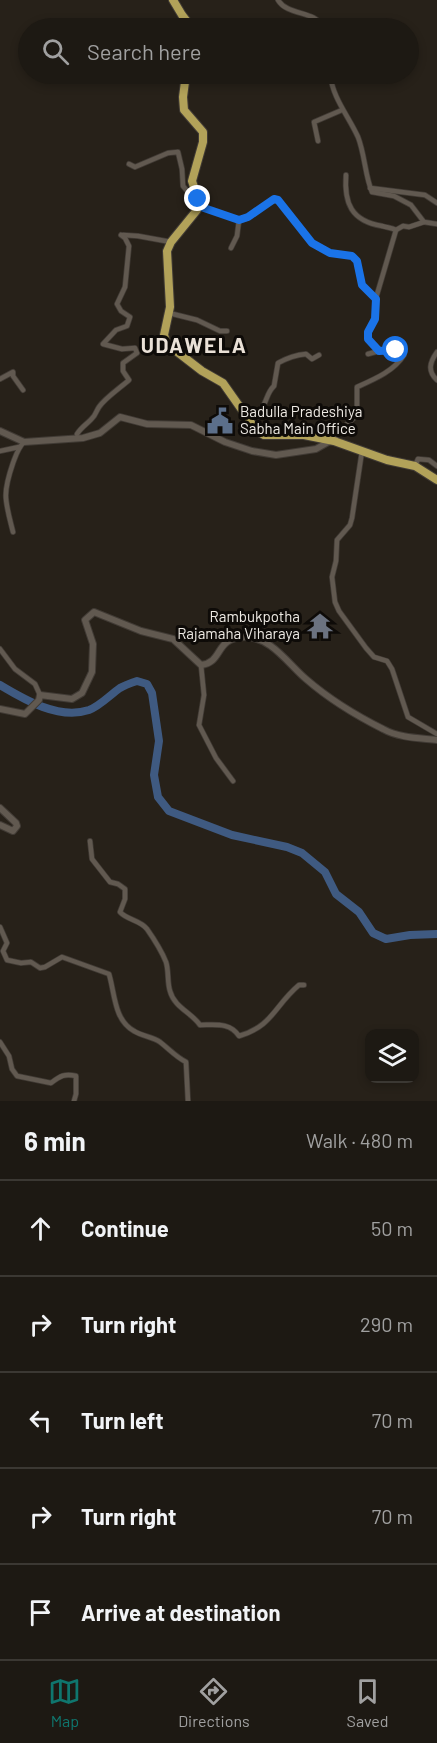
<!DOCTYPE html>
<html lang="en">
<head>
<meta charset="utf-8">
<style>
	body { margin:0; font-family:Barlow,sans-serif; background:#25221c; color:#f1f3f6 }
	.controls { position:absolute; right:18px; bottom:18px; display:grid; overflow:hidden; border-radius:12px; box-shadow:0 3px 9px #0003 }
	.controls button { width:54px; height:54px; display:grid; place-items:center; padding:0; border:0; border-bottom:2px solid #3b3833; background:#1d1913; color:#f1f3f6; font:30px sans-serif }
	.stop { position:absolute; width:18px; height:18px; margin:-14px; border:4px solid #1a73e8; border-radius:50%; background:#fff }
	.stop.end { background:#1a73e8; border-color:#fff; box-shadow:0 2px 6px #0008 }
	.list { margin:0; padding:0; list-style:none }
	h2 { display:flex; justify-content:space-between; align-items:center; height:78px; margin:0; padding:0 24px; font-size:26px }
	h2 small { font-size:20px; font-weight:400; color:#a0a0a0 }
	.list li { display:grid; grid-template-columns:39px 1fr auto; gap:18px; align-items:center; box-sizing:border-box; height:96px; padding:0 24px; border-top:2px solid #3b3833 }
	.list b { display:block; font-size:22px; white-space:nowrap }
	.list em { font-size:20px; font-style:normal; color:#a0a0a0 }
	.icon { flex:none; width:33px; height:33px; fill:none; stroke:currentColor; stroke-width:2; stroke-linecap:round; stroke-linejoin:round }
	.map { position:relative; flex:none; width:437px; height:1101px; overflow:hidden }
	.search { position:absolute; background:#1d1913; box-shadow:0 3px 9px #0003; left:18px; right:18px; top:18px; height:66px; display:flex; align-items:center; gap:15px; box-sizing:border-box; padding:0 21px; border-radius:33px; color:#a0a0a0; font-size:22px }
	.sheet { height:558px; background:#1d1913 }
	nav { display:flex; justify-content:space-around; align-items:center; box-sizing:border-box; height:84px; border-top:2px solid #3b3833; background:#1d1913; font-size:16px; color:#a0a0a0 }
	nav a { display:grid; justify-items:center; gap:3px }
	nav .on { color:#0f766e }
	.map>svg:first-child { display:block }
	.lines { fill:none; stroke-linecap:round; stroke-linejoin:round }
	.river { stroke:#3f5a81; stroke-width:8 }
	.minor-casing { stroke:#413b35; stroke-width:6 }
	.tertiary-casing { stroke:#413b35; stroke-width:8 }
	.trunk-casing { stroke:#413b35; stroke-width:10 }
	.minor { stroke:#615950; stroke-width:4.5 }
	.tertiary { stroke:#615950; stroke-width:6 }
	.trunk { stroke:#b2a259; stroke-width:8 }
	.route { stroke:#1a73e8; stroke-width:8 }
	.labels { text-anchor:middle; stroke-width:6; stroke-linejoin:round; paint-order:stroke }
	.poi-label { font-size:15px; fill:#eeeae4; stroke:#0e0b08; text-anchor:start }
	.district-label { font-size:21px; font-weight:bold; letter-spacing:1.5px; fill:#eae1d7; stroke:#0e0b08 }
</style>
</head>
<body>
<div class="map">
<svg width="437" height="1101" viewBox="0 0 437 1101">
	<rect width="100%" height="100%" fill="#272119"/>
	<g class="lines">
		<path class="river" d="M0,685C25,700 59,720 89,710C100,706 110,695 120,688C125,685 131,683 137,681L147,684L152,693L159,741L154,775L158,797L169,811L232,835L287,847L302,853L325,872L336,894L359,912L373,933L386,939L410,935L437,934"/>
		<g class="minor-casing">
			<g id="minor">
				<path d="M278,0C285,12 303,12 314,18C318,20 322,25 325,28"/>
				<path d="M330,74C333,99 348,115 358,137C365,155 365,176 372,192L394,196L411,205L424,222L437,224"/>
				<path d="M318,141L314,122L342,110"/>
				<path d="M129,164L135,167L168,153L178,152L182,169L183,186L188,192L195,190"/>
				<path d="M346,175C344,203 351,221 382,226C388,228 391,227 396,230"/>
				<path d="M370,188L425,195L437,203"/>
				<path d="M199,199L204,208C210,210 236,220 240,220C255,218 263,201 278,200L312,243L330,253L352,256L357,261L362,285L376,299L375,319L368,332V339L379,351L368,354"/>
				<path d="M123,235L138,236L171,242"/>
				<path d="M231,248L237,236L239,220"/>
				<path d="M376,298L396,230L403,226L409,227L424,222"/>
				<path d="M169,313L197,320L220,331H227"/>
				<path d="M437,352C430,362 427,371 437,380"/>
				<path d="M0,379L13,372V376L23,390"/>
				<path d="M244,411L259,412C267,404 266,393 274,386L278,363C287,358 295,355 306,354L312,359L319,355"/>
				<path d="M77,434C82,426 89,423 94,416C96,413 97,410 99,407C105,398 120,388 129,380L123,371V363L137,353L135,348L122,349L103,344L116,330L127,326L130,317L121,311L117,304L125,287L129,246L125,238L121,235"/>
				<path d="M334,441L337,433H342L345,426L357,415V387C375,379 394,371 404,355L401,351H379"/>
				<path d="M0,451L19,447"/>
				<path d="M362,451L352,518L350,525L337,540L336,561L332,577L335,602L339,611L366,648L374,657L387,661L392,669L408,717L437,734"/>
				<path d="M415,466L418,459L429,460L437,466"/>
				<path d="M13,532C5,500 2,495 13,463C16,455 18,448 24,442"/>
				<path d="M0,649L15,669L35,684L40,695"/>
				<path d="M201,665L204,695L199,725L216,758L233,781"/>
				<path d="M90,841L92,859L110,882L118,884L125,889V899L120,912C127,920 140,920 147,929C154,939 162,952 166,962C169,971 167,982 170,991C174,1007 192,1013 200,1025C215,1025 230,1022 239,1036C273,1026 274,1006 299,985H304"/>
				<path d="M0,927L7,943L3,951L7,960L21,963L31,962L40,968L45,967L62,957L109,974C115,994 114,1020 134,1031C142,1036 153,1037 160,1042C169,1049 176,1057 186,1062L188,1101"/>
				<path d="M0,1042L9,1056L12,1069L17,1076L51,1083C60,1076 65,1073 76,1076V1094L74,1101"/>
			</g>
		</g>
		<g class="tertiary-casing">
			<g id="tertiary">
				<path d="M0,431L24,442L83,438L100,433L120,417L147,424L191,425L225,442L252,451L276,455L316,449L330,441"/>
				<path d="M0,709L25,714L39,700L40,695L72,699L82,693L92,672L93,644L85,620L94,612L141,631L173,639L201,665C224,662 214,638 244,637C271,636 288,664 306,679C329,699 357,716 383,729C399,738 420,738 437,740"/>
				<path d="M0,808L16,823L17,826L13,831L0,825"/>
			</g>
		</g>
		<g class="trunk-casing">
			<g id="trunk">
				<path d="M173,0L182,15L192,28"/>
				<path d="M186,74L183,97L184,110L203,132V142L192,181L198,199L197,210L171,242L167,251L170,307L164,335L167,344L202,371L223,383L256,430L264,435H304L334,441L387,460L415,466L437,480"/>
			</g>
		</g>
		<use href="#minor" class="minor"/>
		<use href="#tertiary" class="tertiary"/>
		<use href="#trunk" class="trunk"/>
	</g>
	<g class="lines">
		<path class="route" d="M198,199L204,208L239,220L248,217L274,199L278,200L312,243L330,253L352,256L357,261L362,285L376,299L375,319L368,332V339L379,351L396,350"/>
	</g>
	<defs>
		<g id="civic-bare" transform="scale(2.07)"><path d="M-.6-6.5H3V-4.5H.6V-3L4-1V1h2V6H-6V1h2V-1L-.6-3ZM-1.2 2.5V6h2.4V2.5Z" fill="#5c6f8a" stroke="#0e0b08" stroke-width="2.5" paint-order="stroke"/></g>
		<g id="temple-bare" transform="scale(2.07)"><path d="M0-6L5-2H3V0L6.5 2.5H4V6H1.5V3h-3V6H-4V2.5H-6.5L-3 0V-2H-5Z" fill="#6b7280" stroke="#0e0b08" stroke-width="2.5" paint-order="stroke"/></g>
	</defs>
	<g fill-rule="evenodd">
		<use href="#civic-bare" x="220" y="421"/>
		<use href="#temple-bare" x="320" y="626"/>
	</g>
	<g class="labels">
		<g class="poi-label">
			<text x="240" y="417">Badulla Pradeshiya<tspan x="240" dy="17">Sabha Main Office</tspan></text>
			<text x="300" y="622" text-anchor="end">Rambukpotha<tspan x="300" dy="17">Rajamaha Viharaya</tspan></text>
		</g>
		<g class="district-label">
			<text x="194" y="353">UDAWELA</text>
		</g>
	</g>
</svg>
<div class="controls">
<button><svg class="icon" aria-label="layers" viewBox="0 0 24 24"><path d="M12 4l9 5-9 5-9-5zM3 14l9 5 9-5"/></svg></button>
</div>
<div class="stop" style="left:396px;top:350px"></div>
<div class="stop end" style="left:198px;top:199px"></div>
<div class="search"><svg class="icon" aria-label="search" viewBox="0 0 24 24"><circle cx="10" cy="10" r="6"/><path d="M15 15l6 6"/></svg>Search here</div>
</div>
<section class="sheet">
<h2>6 min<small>Walk · 480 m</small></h2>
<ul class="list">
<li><svg class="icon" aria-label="ahead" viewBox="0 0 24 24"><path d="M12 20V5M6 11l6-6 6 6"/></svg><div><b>Continue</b></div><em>50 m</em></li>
<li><svg class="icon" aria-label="right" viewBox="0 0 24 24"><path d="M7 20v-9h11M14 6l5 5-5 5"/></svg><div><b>Turn right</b></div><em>290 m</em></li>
<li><svg class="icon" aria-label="left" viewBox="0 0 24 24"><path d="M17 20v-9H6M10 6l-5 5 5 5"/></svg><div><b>Turn left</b></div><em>70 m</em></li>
<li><svg class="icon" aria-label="right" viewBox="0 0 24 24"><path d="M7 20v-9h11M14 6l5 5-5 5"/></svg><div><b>Turn right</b></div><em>70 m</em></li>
<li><svg class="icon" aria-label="arrive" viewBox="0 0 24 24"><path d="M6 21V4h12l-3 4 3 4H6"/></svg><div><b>Arrive at destination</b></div></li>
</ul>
</section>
<nav>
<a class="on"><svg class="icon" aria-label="map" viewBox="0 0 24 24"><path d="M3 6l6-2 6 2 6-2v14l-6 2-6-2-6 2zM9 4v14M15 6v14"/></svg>Map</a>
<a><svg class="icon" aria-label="directions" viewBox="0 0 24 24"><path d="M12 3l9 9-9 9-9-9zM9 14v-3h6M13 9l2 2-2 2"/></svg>Directions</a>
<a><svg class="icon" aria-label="saved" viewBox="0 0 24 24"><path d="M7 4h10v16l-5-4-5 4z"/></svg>Saved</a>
</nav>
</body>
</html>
